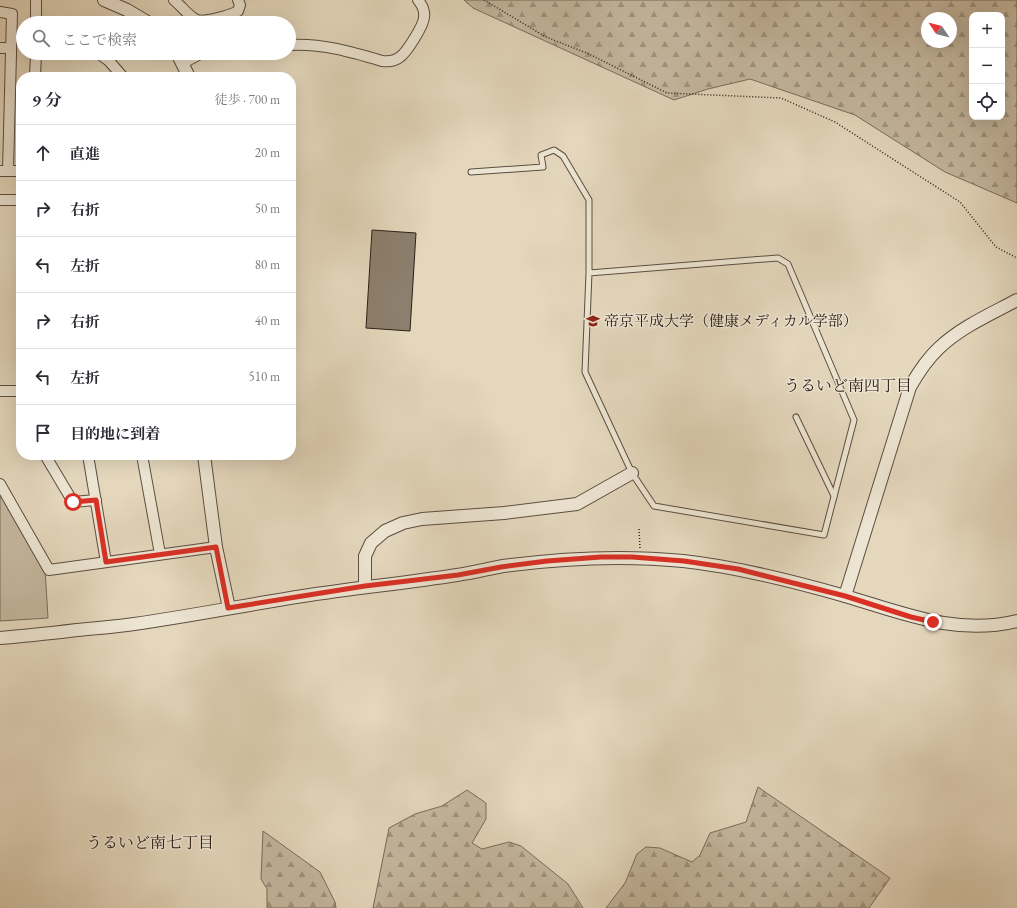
<!DOCTYPE html>
<html lang="ja">
<head>
<meta charset="utf-8">
<style>
	body { margin:0; font-family:"EB Garamond","Noto Serif JP",serif; background:#f7f7f7; color:#2b2b33 }
	.controls { position:absolute; right:12px; top:12px; display:grid; overflow:hidden; border-radius:8px; box-shadow:0 4px 16px #0002 }
	.controls button { width:36px; height:36px; display:grid; place-items:center; padding:0; border:0; border-bottom:1px solid #e1e1e2; background:#fff; color:#2b2b33; font:20px sans-serif }
	.compass { position:absolute; left:921px; top:12px; width:36px; height:36px; border-radius:50%; background:#fff; box-shadow:0 4px 16px #0002; rotate:305deg }
	.stop { position:absolute; width:12px; height:12px; margin:-9px; border:3px solid #d93025; border-radius:50%; background:#fff }
	.stop.end { background:#d93025; border-color:#fff; box-shadow:0 1px 4px #0008 }
	.list { margin:0; padding:0; list-style:none }
	h2 { display:flex; justify-content:space-between; align-items:center; height:52px; margin:0; padding:0 16px; font-size:17px }
	h2 small { font-size:13px; font-weight:400; color:#7c7c81 }
	.list li { display:grid; grid-template-columns:26px 1fr auto; gap:12px; align-items:center; box-sizing:border-box; height:56px; padding:0 16px; border-top:1px solid #e1e1e2 }
	.list b { display:block; font-size:15px; white-space:nowrap }
	.list em { font-size:13px; font-style:normal; color:#7c7c81 }
	.icon { flex:none; width:22px; height:22px; fill:none; stroke:currentColor; stroke-width:2; stroke-linecap:round; stroke-linejoin:round }
	.map { position:relative; flex:none; width:1017px; height:908px; overflow:hidden }
	.search { position:absolute; background:#fff; box-shadow:0 4px 16px #0002; left:16px; top:16px; width:280px; height:44px; display:flex; align-items:center; gap:10px; box-sizing:border-box; padding:0 14px; border-radius:22px; color:#7c7c81; font-size:15px }
	.panel { position:absolute; background:#fff; box-shadow:0 4px 16px #0002; left:16px; top:72px; width:280px; height:388px; border-radius:16px }
	.map>svg:first-child { display:block }
	.forest { fill:url(#forest-firs); stroke:#796c5c; fill-rule:evenodd }
	.green { fill:#c5b8a0; stroke:#796c5c }
	.building { fill:#8c7f6d; stroke:#2d2018 }
	.lines { fill:none; stroke-linecap:round; stroke-linejoin:round }
	.service-casing { stroke:#5b4e41; stroke-width:7 }
	.minor-casing { stroke:#5b4e41; stroke-width:12 }
	.tertiary-casing { stroke:#5b4e41; stroke-width:14 }
	.path { stroke:#2d2018; stroke-width:1.5; stroke-dasharray:1 2; stroke-linecap:butt }
	.service { stroke:#ede5d3; stroke-width:5 }
	.minor { stroke:#ede5d3; stroke-width:10 }
	.tertiary { stroke:#ede5d3; stroke-width:12 }
	.route { stroke:#d93025; stroke-width:5 }
	.labels { text-anchor:middle; stroke-width:3; stroke-linejoin:round; paint-order:stroke }
	.poi-label { font-size:15px; fill:#2d2018; stroke:#ede5d3; text-anchor:start }
	.neighbourhood-label { font-size:16px; fill:#2d2018; stroke:#ede5d3 }
</style>
</head>
<body>
<div class="map">
<svg width="1017" height="908" viewBox="0 0 1017 908">
	<defs>
		<pattern id="forest-firs" width="22" height="20" patternUnits="userSpaceOnUse"><rect width="22" height="20" fill="#c5b8a0"/><path d="M5 1l3.5 6h-7zM16 11l3.5 6h-7z" fill="#a09581"/></pattern>
	</defs>
	<rect width="100%" height="100%" fill="#e4d7bc"/>
	<filter id="stains"><feTurbulence type="fractalNoise" baseFrequency=".005" numOctaves="4"/><feColorMatrix values="0 0 0 0 .2 0 0 0 0 .09 0 0 0 0 .02 0 0 0 .5 -.17"/></filter>
	<radialGradient id="worn" r=".72"><stop offset=".6" stop-color="#630" stop-opacity="0"/><stop offset="1" stop-color="#630" stop-opacity=".3"/></radialGradient>
	<g class="forest">
		<path d="M464,0H1017V203L945,172L855,115L750,79L708,89L674,100L473,8ZM972,15H1002V117H972ZM927,18H951V42H927Z"/>
		<path d="M758,787L890,878L869,908H606L625,883L637,854L646,847L660,848L692,862L700,855L710,833L746,822Z"/>
		<path d="M467,790L486,803V819L472,843L482,849L509,842L521,846L568,884L583,908H373L389,828L415,814L442,806Z"/>
		<path d="M263,831L320,872L335,902L336,908H267V889L261,879Z"/>
	</g>
	<path class="green" d="M0,492L45,569L48,618L0,621Z"/>
	<path class="building" d="M372,230L416,233L410,331L366,328Z"/>
	<g class="lines">
		<g class="service-casing">
			<g id="service">
				<path d="M471,172L543,167L541,155L554,150L563,156L589,200V273L585,372L632,473L654,506L824,535L854,420L788,264L778,258L589,273"/>
				<path d="M796,417L834,496"/>
			</g>
		</g>
		<g class="minor-casing">
			<g id="minor">
				<path d="M36,0V23"/>
				<path d="M174,0C181,6 188,15 195,19C203,24 230,15 238,11L240,5L238,0"/>
				<path d="M0,12L12,14L8,171"/>
				<path d="M289,45C322,43 352,52 382,61C389,62 395,61 400,57C407,52 424,25 424,17C425,11 422,5 418,0"/>
				<path d="M0,48H11"/>
				<path d="M98,53L109,61L123,77"/>
				<path d="M183,63L202,53"/>
				<path d="M35,77L36,53"/>
				<path d="M0,171H21"/>
				<path d="M0,200H21"/>
				<path d="M0,391H21"/>
				<path d="M45,455L73,502L96,500"/>
				<path d="M88,455L106,562"/>
				<path d="M142,455L160,554"/>
				<path d="M0,484L49,570L216,547"/>
			</g>
		</g>
		<g class="tertiary-casing">
			<g id="tertiary">
				<path d="M104,0L127,10L149,23"/>
				<path d="M177,53L189,77"/>
				<path d="M204,455L216,547L229,608"/>
				<path d="M365,586V556L371,543L385,531L403,523L422,519L504,513L577,504L632,473"/>
				<path d="M845,596L910,387C918,373 927,359 939,348C961,327 991,314 1017,300"/>
				<path d="M0,638C26,636 52,633 77,630C96,628 115,627 134,624C190,616 246,605 303,596C354,588 406,583 457,575C472,573 487,569 503,566C563,558 623,555 683,561C738,567 793,581 845,596C903,613 956,636 1017,621"/>
			</g>
		</g>
		<g class="path">
			<path d="M484,0L546,37L589,54L667,93L781,98L835,122L960,202L996,247L1017,258"/>
			<path d="M639,529L640,548"/>
		</g>
		<use href="#service" class="service"/>
		<use href="#minor" class="minor"/>
		<use href="#tertiary" class="tertiary"/>
	</g>
	<g class="lines">
		<path class="route" d="M73,502L96,500L106,562L216,547L228,608L365,586L458,575L501,567L547,561L601,557H632L684,561L738,569L845,596L911,617L933,622"/>
	</g>
	<defs>
		<g id="university-bare" transform="scale(1.08)"><path d="M0-5L7-2L0 1L-7-2ZM-4 1L0 2.5L4 1V4Q0 6-4 4Z" fill="#8f2418" stroke="#ede5d3" stroke-width="2.5" paint-order="stroke"/></g>
	</defs>
	<g fill-rule="evenodd">
		<use href="#university-bare" x="593" y="321"/>
	</g>
	<g class="labels">
		<g class="poi-label">
			<text x="604" y="326">帝京平成大学（健康メディカル学部）</text>
		</g>
		<g class="neighbourhood-label">
			<text x="848" y="391">うるいど南四丁目</text>
			<text x="150" y="848">うるいど南七丁目</text>
		</g>
	</g>
	<rect width="100%" height="100%" filter="url(#stains)"/>
	<rect width="100%" height="100%" fill="url(#worn)"/>
</svg>
<div class="controls">
<button>+</button>
<button>−</button>
<button><svg class="icon" aria-label="locate" viewBox="0 0 24 24"><circle cx="12" cy="12" r="6"/><path d="M12 2v4M12 18v4M2 12h4M18 12h4"/></svg></button>
</div>
<svg class="compass" viewBox="-18 -18 36 36"><path d="M0-13l5 13h-10z" fill="#e53935"/><path d="M0 13l5-13h-10z" fill="#7c7c81"/></svg>
<div class="stop" style="left:73px;top:502px"></div>
<div class="stop end" style="left:933px;top:622px"></div>
<div class="search"><svg class="icon" aria-label="search" viewBox="0 0 24 24"><circle cx="10" cy="10" r="6"/><path d="M15 15l6 6"/></svg>ここで検索</div>
<section class="panel">
<h2>9 分<small>徒歩 · 700 m</small></h2>
<ul class="list">
<li><svg class="icon" aria-label="ahead" viewBox="0 0 24 24"><path d="M12 20V5M6 11l6-6 6 6"/></svg><div><b>直進</b></div><em>20 m</em></li>
<li><svg class="icon" aria-label="right" viewBox="0 0 24 24"><path d="M7 20v-9h11M14 6l5 5-5 5"/></svg><div><b>右折</b></div><em>50 m</em></li>
<li><svg class="icon" aria-label="left" viewBox="0 0 24 24"><path d="M17 20v-9H6M10 6l-5 5 5 5"/></svg><div><b>左折</b></div><em>80 m</em></li>
<li><svg class="icon" aria-label="right" viewBox="0 0 24 24"><path d="M7 20v-9h11M14 6l5 5-5 5"/></svg><div><b>右折</b></div><em>40 m</em></li>
<li><svg class="icon" aria-label="left" viewBox="0 0 24 24"><path d="M17 20v-9H6M10 6l-5 5 5 5"/></svg><div><b>左折</b></div><em>510 m</em></li>
<li><svg class="icon" aria-label="arrive" viewBox="0 0 24 24"><path d="M6 21V4h12l-3 4 3 4H6"/></svg><div><b>目的地に到着</b></div></li>
</ul>
</section>
</div>
</body>
</html>
